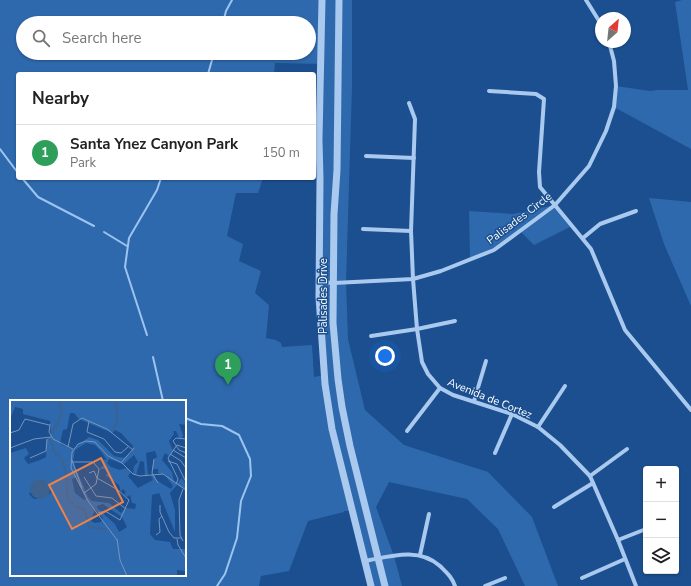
<!DOCTYPE html>
<html lang="en">
<head>
<meta charset="utf-8">
<style>
	body { margin:0; font-family:"Nunito Sans",sans-serif; background:#f6f6f6; color:#222 }
	.controls { position:absolute; right:12px; bottom:12px; display:grid; overflow:hidden; border-radius:4px; box-shadow:0 1px 3px #0004 }
	.controls button { width:36px; height:36px; display:grid; place-items:center; padding:0; border:0; border-bottom:1px solid #e0e0e0; background:#fff; color:#222; font:20px sans-serif }
	.compass { position:absolute; left:595px; top:12px; width:36px; height:36px; border-radius:50%; background:#fff; box-shadow:0 1px 3px #0004; rotate:27deg }
	.you { position:absolute; left:385px; top:356px; width:14px; height:14px; margin:-10px; border:3px solid #fff; border-radius:50%; background:#1a73e8; box-shadow:0 0 0 6px #1a73e833 }
	.badge { display:grid; place-items:center; width:26px; height:26px; border-radius:50%; background:#0b8043; color:#fff; font-size:13px; font-weight:700 }
	.pin { position:absolute; translate:-50% -33px; filter:drop-shadow(0 1px 2px #0008) }
	.pin::after { content:''; position:absolute; top:21px; width:14px; height:12px; background:inherit; clip-path:polygon(0 0,100% 0,50% 100%) }
	.list { margin:0; padding:0; list-style:none }
	h2 { display:flex; justify-content:space-between; align-items:center; height:52px; margin:0; padding:0 16px; font-size:17px }
	h2 small { font-size:13px; font-weight:400; color:#767676 }
	.list li { display:grid; grid-template-columns:26px 1fr auto; gap:12px; align-items:center; box-sizing:border-box; height:56px; padding:0 16px; border-top:1px solid #e0e0e0 }
	.list b { display:block; font-size:15px; white-space:nowrap }
	.list p { margin:0; font-size:13px; white-space:nowrap; color:#767676 }
	.list em { font-size:13px; font-style:normal; color:#767676 }
	.icon { flex:none; width:22px; height:22px; fill:none; stroke:currentColor; stroke-width:2; stroke-linecap:round; stroke-linejoin:round }
	.map { position:relative; flex:none; width:691px; height:586px; overflow:hidden }
	.search { position:absolute; background:#fff; box-shadow:0 1px 3px #0004; left:16px; top:16px; width:300px; height:44px; display:flex; align-items:center; gap:10px; box-sizing:border-box; padding:0 14px; border-radius:22px; color:#767676; font-size:15px }
	.panel { position:absolute; background:#fff; box-shadow:0 1px 3px #0004; left:16px; top:72px; width:300px; height:108px; border-radius:4px }
	.map>svg:first-child { display:block }
	.green { fill:#2e69ad; fill-rule:evenodd }
	.lines { fill:none; stroke-linecap:round; stroke-linejoin:round }
	.stream { stroke:#9cc4f0; stroke-width:2 }
	.minor { stroke:#a9c9ee; stroke-width:4 }
	.tertiary { stroke:#a9c9ee; stroke-width:7 }
	.labels { text-anchor:middle; stroke-width:3; stroke-linejoin:round; paint-order:stroke }
	.street-label { font-size:11px; fill:#fff; stroke:#1b4f8f }
	.inset-river { fill:none; stroke:#3c6290; stroke-width:2 }
	.inset-road { fill:none; stroke:#7695bc; stroke-width:1 }
	.view { fill:#ee8249; fill-opacity:0.15; stroke:#ee8249; stroke-width:2 }
	.inset-edge { fill:none; stroke:#fff; stroke-width:2 }
</style>
</head>
<body>
<div class="map">
<svg width="691" height="586" viewBox="0 0 691 586">
	<rect width="100%" height="100%" fill="#1b4f8f"/>
	<g class="green">
		<path d="M0,0H352V87L346,282L348,339L365,410L404,445L488,472L532,517L558,586H525L498,529L467,499L389,482L376,507L394,556L402,586H371L353,511H344V512L308,521L289,571L261,576L259,586H0ZM23,23H309V53H23ZM275,63L324,64L319,297L324,375L314,377L312,345L282,347L281,343L276,340L266,338L269,305L255,293L261,271L239,261L243,244L227,236L236,193H258L263,178H18V74H274ZM11,401H185V575H11Z"/>
		<path d="M682,0H691V149L614,107L616,86L650,91L657,90H688L675,2Z"/>
		<path d="M649,198L691,202V306L664,244Z"/>
		<path d="M555,205L572,226L534,245L520,231L494,250L470,259L469,211L513,214Z"/>
	</g>
	<g class="lines">
		<g class="stream">
			<path d="M223,23L226,11L232,0"/>
			<path d="M208,74L214,53"/>
			<path d="M0,149L18,173"/>
			<path d="M22,178L38,197L94,226"/>
			<path d="M104,232L127,246"/>
			<path d="M147,335L125,267L129,238L157,190L161,178"/>
			<path d="M153,357L163,401"/>
			<path d="M185,418L201,424L222,426L239,435L250,459L251,476L241,501L237,538L225,574L217,586"/>
		</g>
		<g class="minor">
			<path d="M586,0L601,24"/>
			<path d="M489,91L536,94L544,99L539,172L540,187L591,249L625,330L691,410"/>
			<path d="M409,103L415,119L411,231L413,279L417,329L422,362L428,374L440,388L453,395L512,414L538,427L560,445L590,476L618,540L636,586"/>
			<path d="M366,156L414,158"/>
			<path d="M363,229L411,231"/>
			<path d="M583,238L600,224L636,211"/>
			<path d="M320,282L334,283L413,279L441,271L494,250L555,205L589,166L606,131L614,107L616,86L614,61L609,42"/>
			<path d="M371,336L417,329L455,321"/>
			<path d="M474,401L486,361"/>
			<path d="M538,427L565,386"/>
			<path d="M407,431L440,388"/>
			<path d="M495,453L512,414"/>
			<path d="M590,476L627,449"/>
			<path d="M554,507L593,483"/>
			<path d="M618,540L646,529"/>
			<path d="M420,555L429,514"/>
			<path d="M365,561C391,556 419,547 440,566C447,573 452,577 455,586"/>
			<path d="M582,578L625,559"/>
			<path d="M485,586L505,578"/>
		</g>
		<g class="tertiary">
			<path d="M322,0L319,140L320,179L319,297L325,384L332,429L371,586"/>
			<path d="M339,0L337,170L334,214L333,323L338,379L342,407L350,446L385,586"/>
		</g>
	</g>
	<g class="labels">
		<g class="street-label">
			<text transform="translate(519 218) rotate(-37)" y="4">Palisades Circle</text>
			<text transform="translate(323 296) rotate(-90)" y="4">Palisades Drive</text>
			<text transform="translate(490 398) rotate(22)" y="4">Avenida de Cortez</text>
		</g>
	</g>
	<g transform="translate(10 400)">
		<rect width="176" height="176" fill="#1b4f8f"/>
		<path d="M0,0H176V25L169,24L173,35L172,38H169L166,31H163L164,34L159,41L163,51L159,56L155,53L152,60L162,72L164,82L166,84L172,78L176,85V90L167,85L160,93L165,110V132L149,93L142,95L140,134L145,140L160,142L163,149H176V171L167,170V176H0V53L16,48L19,54L14,58L18,64L30,60L36,57L37,39L41,36L40,21L13,14V9L5,7L0,19ZM60,13H64L69,19L102,33L105,30L111,33L123,46L121,53L113,58L104,56L88,40L79,37L63,49L52,45L50,43L53,30L57,29ZM76,43L85,45L90,50L97,60L90,59L94,65L89,69H98L99,73L95,75L109,85L111,92L113,89L116,92L114,94L117,97L120,95L122,103L126,104L125,109L116,108L111,113L99,103L82,101L78,97L63,62L65,50ZM145,51L147,57L144,59L142,69H148V73L155,75L163,86L161,89L146,80L144,74L141,75L143,80L128,88L118,76L121,72L117,68L110,70L101,67L97,63L99,59L114,64L124,55L128,62L124,66L123,74L126,75L130,61L134,62L135,76L138,75L136,53ZM66,77L76,99L74,100L65,93L62,79ZM34,80L42,92L33,98L24,99L19,94ZM93,104L112,117L117,127L109,132L105,124L87,108V106ZM85,109L93,118L91,122L85,123L81,121Z" fill="#2e69ad" fill-rule="evenodd"/>
		<path d="M20 89a10 10 0 1 1 20 0a10 10 0 1 1-20 0Z" fill="#3c6290"/>
		<path class="inset-river" d="M102,30L107,22L106,0M42,34L52,12L49,0M40,39L45,53L52,59L56,73L58,98L63,104M64,106L75,110L79,127L95,129"/>
		<path class="inset-road" d="M79,21L77,32L94,39L105,52L111,53L118,47M40,24L39,32L43,39L63,49M0,33L9,30L15,19L39,25M176,39L166,38L163,41L169,50L176,53M58,47L63,24L72,18L97,29L123,50M0,48L24,39L41,37M163,50L176,58M160,54L171,61L176,68M20,58L36,51L37,39M144,59L142,73L148,83M62,60L72,88M158,61L167,64L176,82M62,62H83L89,69L86,84L74,93M111,63L124,48M79,73L84,71L87,78L108,90L119,100L110,120L95,111L88,113M74,77L86,96L102,98L116,109M166,84L168,79L158,58L167,45L176,48M150,105V112L159,132L164,138H171M146,135L150,132L149,119L152,116M107,139L110,160L117,176M167,139L168,145L176,158M107,140L78,101L61,68L62,52L68,44L76,41L85,42L98,56L112,63L123,74L130,76L153,74L176,90M173,141L170,135L169,100L173,89"/>
		<path class="view" d="M91,58L113,102L62,129L39,85Z"/>
		<rect width="176" height="176" class="inset-edge"/>
	</g>
</svg>
<div class="controls">
<button>+</button>
<button>−</button>
<button><svg class="icon" aria-label="layers" viewBox="0 0 24 24"><path d="M12 4l9 5-9 5-9-5zM3 14l9 5 9-5"/></svg></button>
</div>
<svg class="compass" viewBox="-18 -18 36 36"><path d="M0-13l5 13h-10z" fill="#e53935"/><path d="M0 13l5-13h-10z" fill="#767676"/></svg>
<div class="you"></div>
<div class="pin badge" style="left:228px;top:385px;background:#2e9e5b">1</div>
<div class="search"><svg class="icon" aria-label="search" viewBox="0 0 24 24"><circle cx="10" cy="10" r="6"/><path d="M15 15l6 6"/></svg>Search here</div>
<section class="panel">
<h2>Nearby<small></small></h2>
<ul class="list">
<li><span class="badge" style="background:#2e9e5b">1</span><div><b>Santa Ynez Canyon Park</b><p>Park</p></div><em>150 m</em></li>
</ul>
</section>
</div>
</body>
</html>
